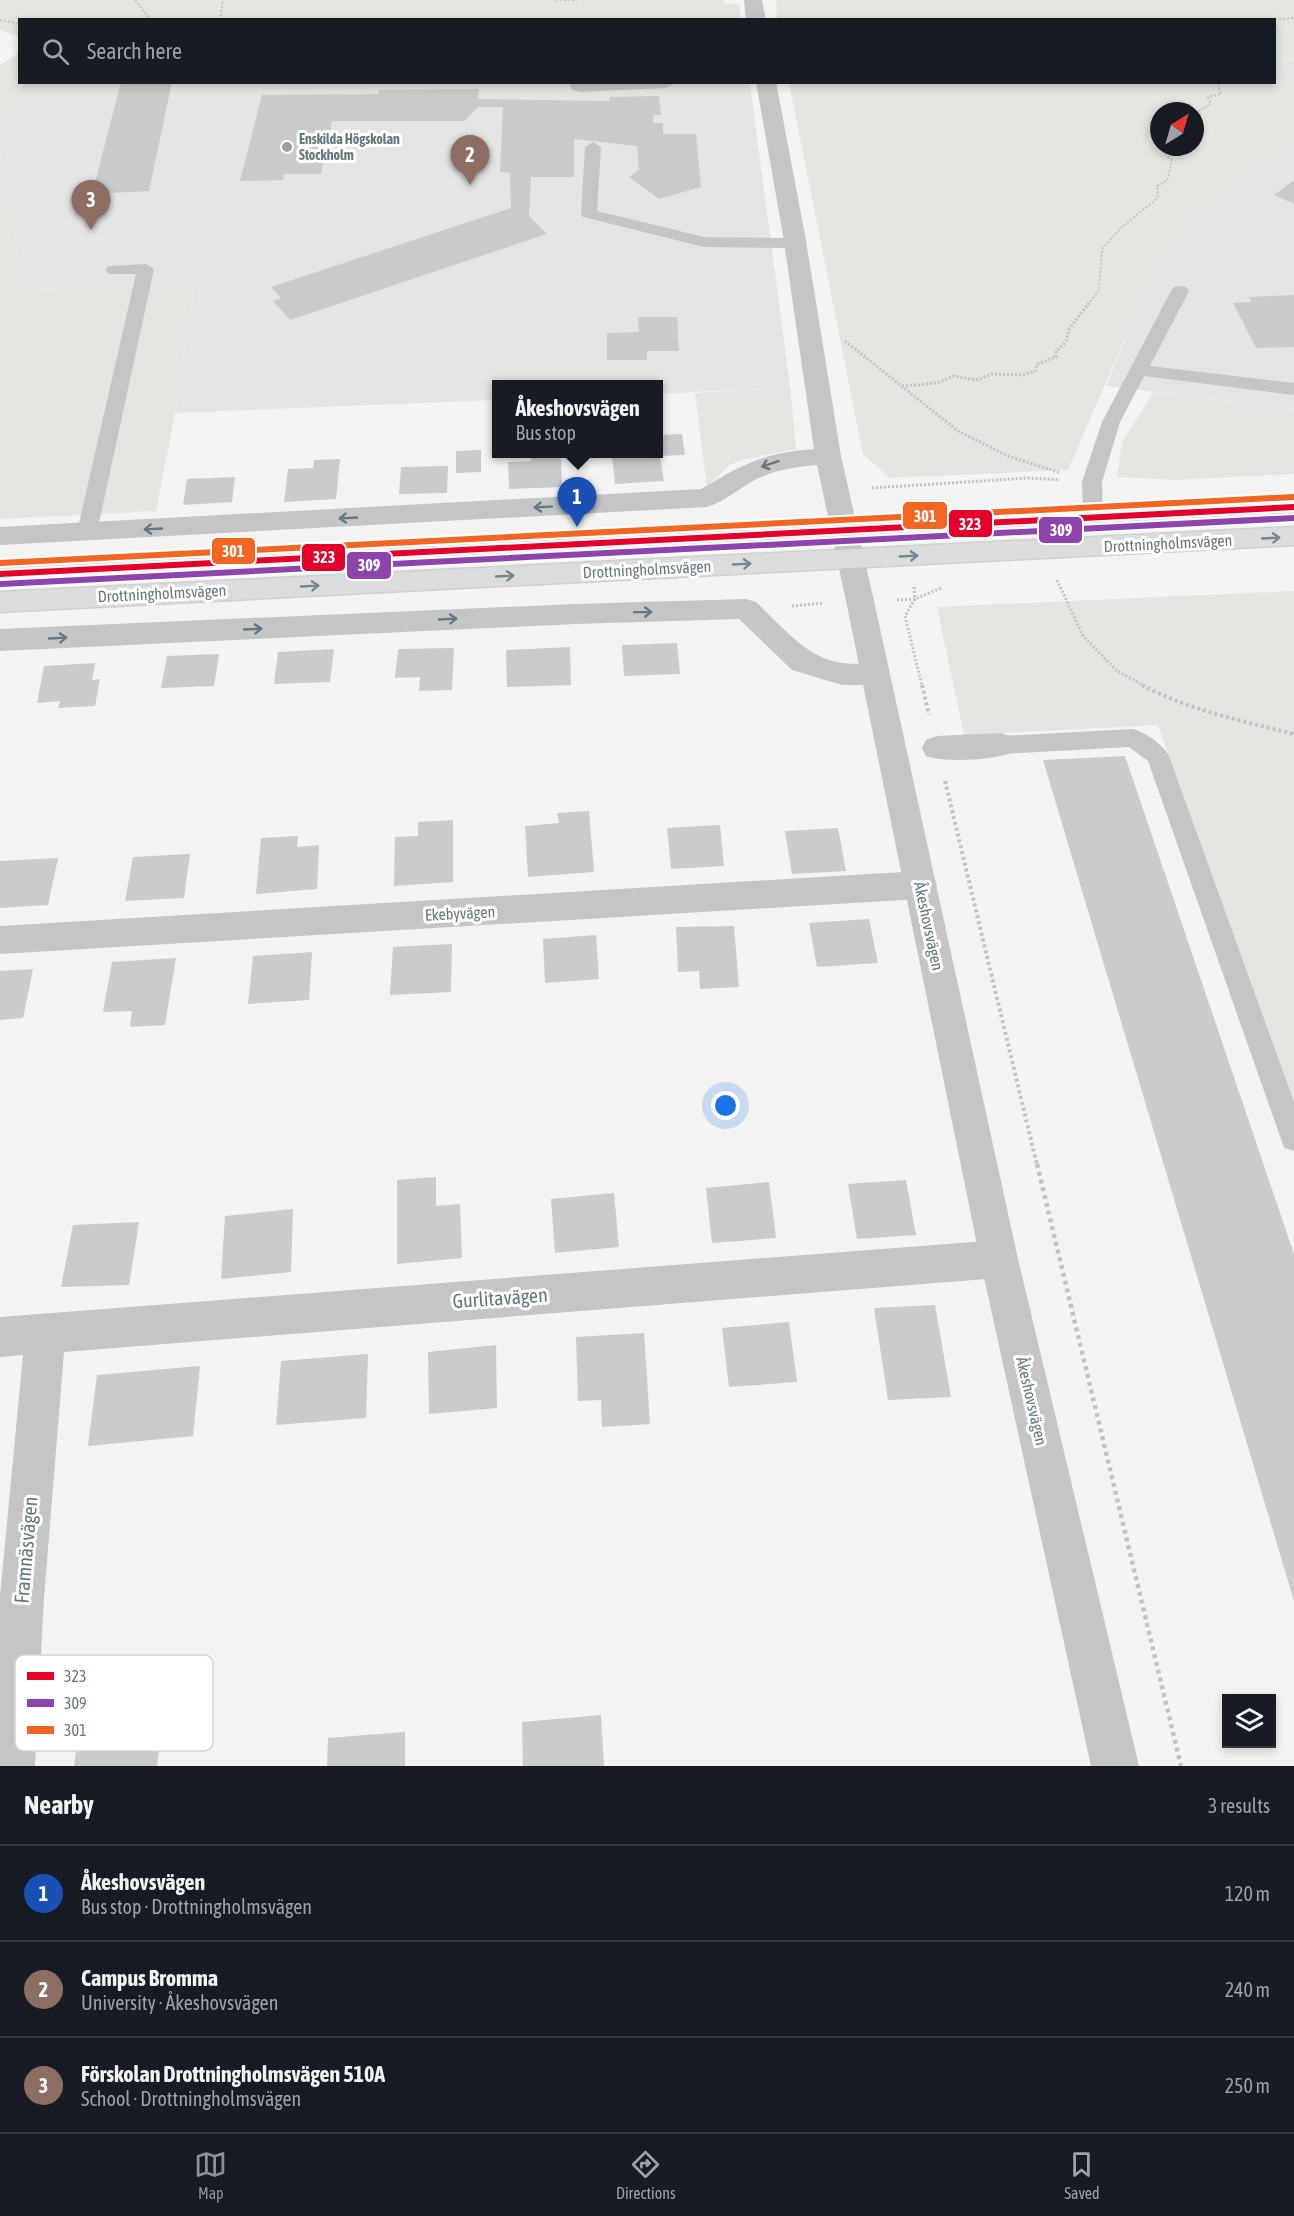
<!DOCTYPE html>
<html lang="en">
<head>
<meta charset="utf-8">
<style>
	body { margin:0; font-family:"Asap Condensed",sans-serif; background:#20242c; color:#f1f3f6 }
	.controls { position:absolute; right:18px; bottom:18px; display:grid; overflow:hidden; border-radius:0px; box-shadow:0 3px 9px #0003 }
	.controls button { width:54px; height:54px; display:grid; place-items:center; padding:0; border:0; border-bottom:2px solid #363941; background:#171b24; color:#f1f3f6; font:30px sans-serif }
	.compass { position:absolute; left:1150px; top:102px; width:54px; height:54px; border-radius:50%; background:#171b24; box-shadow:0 3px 9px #0003; rotate:37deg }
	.you { position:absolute; left:726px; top:1106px; width:21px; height:21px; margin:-15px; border:4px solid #fff; border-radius:50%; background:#1a73e8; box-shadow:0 0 0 9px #1a73e833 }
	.badge { display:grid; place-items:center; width:39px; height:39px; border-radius:50%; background:#8c9099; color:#fff; font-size:20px; font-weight:700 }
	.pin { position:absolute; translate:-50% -50px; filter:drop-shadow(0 2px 3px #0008) }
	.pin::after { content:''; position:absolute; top:32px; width:21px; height:18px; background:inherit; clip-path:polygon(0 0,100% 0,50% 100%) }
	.popup { position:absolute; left:492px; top:380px; width:171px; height:78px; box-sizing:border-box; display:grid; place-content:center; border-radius:0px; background:#171b24; filter:drop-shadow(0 2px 4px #0005); font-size:20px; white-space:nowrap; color:#9ea1a6 }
	.popup b { font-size:22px; color:#f1f3f6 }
	.popup::after { content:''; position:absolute; left:50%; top:100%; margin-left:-12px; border:12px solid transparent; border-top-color:#171b24 }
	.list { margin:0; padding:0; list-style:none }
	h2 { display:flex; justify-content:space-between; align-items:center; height:78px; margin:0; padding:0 24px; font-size:26px }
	h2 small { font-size:20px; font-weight:400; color:#9ea1a6 }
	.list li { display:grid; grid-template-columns:39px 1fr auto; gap:18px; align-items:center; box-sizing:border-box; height:96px; padding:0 24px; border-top:2px solid #363941 }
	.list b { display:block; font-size:22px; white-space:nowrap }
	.list p { margin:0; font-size:20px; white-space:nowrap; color:#9ea1a6 }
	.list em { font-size:20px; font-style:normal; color:#9ea1a6 }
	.icon { flex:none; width:33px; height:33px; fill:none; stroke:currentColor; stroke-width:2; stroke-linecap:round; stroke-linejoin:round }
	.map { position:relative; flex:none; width:1294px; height:1766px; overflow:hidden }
	.search { position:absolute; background:#171b24; box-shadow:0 3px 9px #0003; left:18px; right:18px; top:18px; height:66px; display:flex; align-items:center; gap:15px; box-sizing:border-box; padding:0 21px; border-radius:0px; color:#9ea1a6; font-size:22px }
	.sheet { height:366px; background:#171b24 }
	nav { display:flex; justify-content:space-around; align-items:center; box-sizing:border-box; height:84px; border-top:2px solid #363941; background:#171b24; font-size:16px; color:#9ea1a6 }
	nav a { display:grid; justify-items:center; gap:3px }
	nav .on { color:#8c9099 }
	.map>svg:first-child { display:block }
	.built { fill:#e3e5e5 }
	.green { fill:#e2e5e0; fill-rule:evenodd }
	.building { fill:#cacbcc }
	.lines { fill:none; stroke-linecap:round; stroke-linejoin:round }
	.secondary-casing { stroke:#cfd0d0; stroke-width:3 }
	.path-far3 { stroke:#c2c3c4; stroke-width:2; stroke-dasharray:2 2; stroke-linecap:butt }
	.path-far2 { stroke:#c2c3c4; stroke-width:3; stroke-dasharray:2 2; stroke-linecap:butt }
	.path-far1 { stroke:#c2c3c4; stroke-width:4; stroke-dasharray:3 3; stroke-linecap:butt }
	.path { stroke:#c2c3c4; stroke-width:4.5; stroke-dasharray:4 4; stroke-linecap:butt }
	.service { fill:#c4c6c6; fill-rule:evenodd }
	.minor { fill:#c4c6c6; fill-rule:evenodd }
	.tertiary { fill:#c4c6c6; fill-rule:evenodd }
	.secondary { fill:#dbdcdc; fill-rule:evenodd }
	.bus-1-casing { stroke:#fff; stroke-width:10 }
	.bus-2-casing { stroke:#fff; stroke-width:10 }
	.bus-3-casing { stroke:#fff; stroke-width:10 }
	.bus-1 { stroke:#e4002b; stroke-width:6 }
	.bus-2 { stroke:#8e44ad; stroke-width:6 }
	.bus-3 { stroke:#f26522; stroke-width:6 }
	.oneway { stroke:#66787f }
	.oneway2 { stroke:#78878d }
	.poi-dot { fill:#97a3a7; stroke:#fff; stroke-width:2 }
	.labels { text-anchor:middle; stroke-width:6; stroke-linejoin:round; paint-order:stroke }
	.far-poi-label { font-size:14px; font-weight:bold; fill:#66787f; stroke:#fff; text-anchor:start }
	.street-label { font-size:16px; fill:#66787f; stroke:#fff }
	.near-street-label { font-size:20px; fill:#66787f; stroke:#fff }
	.key { fill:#fff; stroke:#d1d6d9; stroke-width:1.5 }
	.key-label { font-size:16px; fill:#66787f }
	.line-badge { stroke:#fff; stroke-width:2 }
	.badge-label { font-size:16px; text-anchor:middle; font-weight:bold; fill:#fff }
</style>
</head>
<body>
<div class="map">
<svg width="1294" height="1766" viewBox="0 0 1294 1766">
	<rect width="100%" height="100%" fill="#f3f3f2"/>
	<g class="built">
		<path d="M1294,58V87L1275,77L1274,66Z"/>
		<path d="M46,82H226L231,84L750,83L790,387L658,394V384H496V400L175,413L194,287L25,290L20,284L3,113Z"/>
		<path d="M1294,142V409L1106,386L1140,303L1186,219Z"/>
	</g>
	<g class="green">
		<path d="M0,0H723L724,3L739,5L741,19L20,20L19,37L0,30Z"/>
		<path d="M776,0H1294V57L1275,66L1274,20H777Z"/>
		<path d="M19,52L20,82L46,83L3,113L20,284L25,290L194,286L175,413L156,511L0,519V66Z"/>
		<path d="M1275,77L1294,87V142L1186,219L1140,303L1068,470L890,478L863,454L789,83L1274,82ZM1159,111H1195V147H1159Z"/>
		<path d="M790,387L796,449L745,459L729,465L707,488L695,393Z"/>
		<path d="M1154,392L1294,409V474L1176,480L1117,477L1122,442Z"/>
		<path d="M1294,591V1106L1158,725L964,735L937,607Z"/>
	</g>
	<g class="building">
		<path d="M121,82H172L149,191L92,194Z"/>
		<path d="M479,89L478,99L609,101L610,97L659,96L661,115H654L653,123H663V134H696L701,187L659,199L629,177L639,170L637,146L574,139V177H531L529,216L547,234L290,320L273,301L281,298L271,287L511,208L510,173L500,172L503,107H478L465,121H332L321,174H284L283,180L240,181L262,95L378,94L379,90Z"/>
		<path d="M1294,180V204L1274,195Z"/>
		<path d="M1294,295V347L1256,348L1233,303L1251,302L1249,297Z"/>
		<path d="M638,317H677L679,351H647V360H607V333L639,332Z"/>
		<path d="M682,434L685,455L660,456L658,435Z"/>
		<path d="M481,450V472L456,473V451Z"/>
		<path d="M531,454H561L562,487L509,489L508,462L531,461Z"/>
		<path d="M660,456L664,481L615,484L612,458Z"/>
		<path d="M340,459L336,499L284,502L288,469L313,468L314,460Z"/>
		<path d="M448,466L447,493L399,494L401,467Z"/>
		<path d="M235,477L232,502L183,505L187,479Z"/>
		<path d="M677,643L680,674L624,676L622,645Z"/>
		<path d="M570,647L571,685L507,687L506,650Z"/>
		<path d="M454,648L452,690L419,691L420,677L395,678L398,649Z"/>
		<path d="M334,649L330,682L274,684L278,652Z"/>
		<path d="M219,654L214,686L161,688L167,656Z"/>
		<path d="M95,663L92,680L100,679L95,706L58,708L60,701L37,703L44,666Z"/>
		<path d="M1125,756L1294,1254V1601L1043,760Z"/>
		<path d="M589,811L594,872L528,877L525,826L559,823L557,813Z"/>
		<path d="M453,820V882L394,886L395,837L418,836V822Z"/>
		<path d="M720,825L724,866L671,869L667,828Z"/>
		<path d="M838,828L846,871L792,874L785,831Z"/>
		<path d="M298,836L297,847L319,845L317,889L256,894L261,838Z"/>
		<path d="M190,854L184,898L125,901L133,857Z"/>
		<path d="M58,858L48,905L0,908V861Z"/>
		<path d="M869,919L878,963L817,967L809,923Z"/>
		<path d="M734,926L739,987L700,989L699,971L678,972L676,927Z"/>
		<path d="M596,935L599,979L545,983L543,939Z"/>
		<path d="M452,944L451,992L390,995L393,947Z"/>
		<path d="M312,952L309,1000L248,1004L253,956Z"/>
		<path d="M176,958L165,1025L130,1027L132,1011L103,1012L112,962Z"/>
		<path d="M33,969L23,1018L0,1020V971Z"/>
		<path d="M436,1177V1206L460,1204L462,1258L397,1264V1180Z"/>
		<path d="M906,1180L916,1235L857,1239L848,1184Z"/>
		<path d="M769,1182L776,1238L712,1243L706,1188Z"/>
		<path d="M614,1193L619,1247L555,1253L551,1199Z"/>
		<path d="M293,1209L291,1272L221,1279L225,1216Z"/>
		<path d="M139,1222L129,1285L61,1287L73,1225Z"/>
		<path d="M935,1305L951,1397L888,1400L874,1308Z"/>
		<path d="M789,1322L797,1382L729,1387L722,1328Z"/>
		<path d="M644,1333L650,1424L602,1427L601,1400L578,1401L576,1337Z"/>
		<path d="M496,1345L497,1408L429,1414L428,1352Z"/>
		<path d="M368,1354L366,1418L276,1425L281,1361Z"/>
		<path d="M200,1366L193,1436L88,1446L97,1375Z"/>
		<path d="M601,1715L604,1766H523L522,1722Z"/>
		<path d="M405,1732V1766H327L328,1738Z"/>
		<path d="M160,1744L157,1766H74L76,1751Z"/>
	</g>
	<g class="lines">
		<g class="secondary-casing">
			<g id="secondary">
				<path d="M1294,498V516L0,584V564Z"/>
				<path d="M1294,527V545L0,612V592Z"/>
			</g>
		</g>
		<g class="path-far3">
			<path d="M135,0L151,20"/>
			<path d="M556,0H577"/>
			<path d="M0,20L20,24"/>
			<path d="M220,20L223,0"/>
			<path d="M1271,20L1294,18"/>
			<path d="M1195,113L1211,104L1208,97L1221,94L1218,82"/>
			<path d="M1088,305L1099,290L1102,249L1124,225L1158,198L1157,186L1167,181L1172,160L1163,152L1166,147"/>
		</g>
		<g class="path-far2">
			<path d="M845,341L958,431L1008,456L1061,473"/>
			<path d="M902,386L937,383L954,376L976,380L992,374L1021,375L1035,371L1037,364L1056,357V351L1066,342L1069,329L1089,303"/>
			<path d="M872,488L1028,478L1060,480"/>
			<path d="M1057,580L1083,636L1117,671L1145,686"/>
			<path d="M914,587L915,599L905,616L922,686"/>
			<path d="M897,600L915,599L941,588"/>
			<path d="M792,606L824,603"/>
		</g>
		<g class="path-far1">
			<path d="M922,685L929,715"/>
			<path d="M1142,685C1188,710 1243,721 1294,734"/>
			<path d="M945,781L1037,1165"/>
		</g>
		<path class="path" d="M1037,1164L1181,1766"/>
		<g class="service">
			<path d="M593,142L601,147L597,211L704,237L795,238L803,243L795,248L704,247L583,217L581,214L585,147Z"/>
			<path d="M146,264L154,269L97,532L94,537L87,539L80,537L77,532L136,274H108L106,270L108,266Z"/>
			<path d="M1180,286L1186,287L1189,291L1150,366L1294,383V395L1144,376L1120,422L1102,482L1103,516L1100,521L1093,523L1086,521L1083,516L1082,482L1102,422L1171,291L1174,287Z"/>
			<path d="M1133,729C1146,733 1163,744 1169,756L1294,1102V1151L1284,1148L1281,1139L1148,761L1129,747L1001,754L993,751L990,745L993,739L1001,736Z"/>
		</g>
		<g class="minor">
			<path d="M744,0H762L766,20H746Z"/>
			<path d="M572,82H674L671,86L664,88L580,92L573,90L570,86Z"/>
			<path d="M756,82H776L805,235L841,456L874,601L870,608L860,611L850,608L846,601L817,465C797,467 779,469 761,477C742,485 727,501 707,507L0,545V527L701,489C744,463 764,453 814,449L783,235Z"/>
			<path d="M746,599L756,602C782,626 807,659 843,663C858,665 871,662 885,666L890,674L885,682L875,685H842L792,670L739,619L575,624L0,651V629L575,604Z"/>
			<path d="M1001,733L1012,737L1016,745L1012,753C991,760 947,763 926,756L922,748L926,740L937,736Z"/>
			<path d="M920,871L932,875L937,885L932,895L920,899L0,954V926Z"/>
			<path d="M999,1240L1013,1246L1018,1259L1013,1272L999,1278L64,1352L44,1598L35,1766H0V1596L23,1355L0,1357V1317Z"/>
		</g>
		<path class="tertiary" d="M860,591L870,594L874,601L1018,1259L1139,1766H1091L980,1259L846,601L850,594Z"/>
		<use href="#secondary" class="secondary"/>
		<g class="bus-1-casing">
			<path id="bus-1" d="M0,574L1294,507"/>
		</g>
		<g class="bus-2-casing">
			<path id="bus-2" d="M1,584L1294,518"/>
		</g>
		<g class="bus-3-casing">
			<path id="bus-3" d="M0,563L1293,497"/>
		</g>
		<use href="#bus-1" class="bus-1"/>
		<use href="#bus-2" class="bus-2"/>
		<use href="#bus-3" class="bus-3"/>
	</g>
	<defs><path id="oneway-shaft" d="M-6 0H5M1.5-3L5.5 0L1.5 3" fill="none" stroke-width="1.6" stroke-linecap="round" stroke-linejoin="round" transform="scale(1.5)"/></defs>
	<g class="oneway">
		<use href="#oneway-shaft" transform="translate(770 464) rotate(161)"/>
		<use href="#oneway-shaft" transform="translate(543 507) rotate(177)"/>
		<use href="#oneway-shaft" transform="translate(348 518) rotate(177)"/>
		<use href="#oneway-shaft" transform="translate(153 529) rotate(177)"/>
		<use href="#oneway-shaft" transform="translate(643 612) rotate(-1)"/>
		<use href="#oneway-shaft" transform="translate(448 619) rotate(-3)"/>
		<use href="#oneway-shaft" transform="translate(253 629) rotate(-3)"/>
		<use href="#oneway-shaft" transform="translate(58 638) rotate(-3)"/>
	</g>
	<g class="oneway2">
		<use href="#oneway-shaft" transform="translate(1271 538) rotate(-3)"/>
		<use href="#oneway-shaft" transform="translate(909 556) rotate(-3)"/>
		<use href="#oneway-shaft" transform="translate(742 564) rotate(-3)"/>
		<use href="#oneway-shaft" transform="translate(505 576) rotate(-3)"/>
		<use href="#oneway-shaft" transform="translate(310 586) rotate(-3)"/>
	</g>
	<circle class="poi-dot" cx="287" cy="147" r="6"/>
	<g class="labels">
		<g class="far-poi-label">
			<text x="299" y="144">Enskilda Högskolan<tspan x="299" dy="16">Stockholm</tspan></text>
		</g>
		<g class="street-label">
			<text transform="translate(1168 543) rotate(-3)" y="6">Drottningholmsvägen</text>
			<text transform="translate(647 569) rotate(-3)" y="6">Drottningholmsvägen</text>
			<text transform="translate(162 593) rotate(-3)" y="6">Drottningholmsvägen</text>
			<text transform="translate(460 913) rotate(-3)" y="6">Ekebyvägen</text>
			<text transform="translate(929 926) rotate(78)" y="6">Åkeshovsvägen</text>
			<text transform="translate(1032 1401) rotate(77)" y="6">Åkeshovsvägen</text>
		</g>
		<g class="near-street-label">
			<text transform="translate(500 1298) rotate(-4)" y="7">Gurlitavägen</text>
			<text transform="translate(26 1550) rotate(-85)" y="7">Framnäsvägen</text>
		</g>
	</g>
	<rect x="15" y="1655" width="198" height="96" rx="9" class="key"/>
	<rect x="27" y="1672" width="27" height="8" fill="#e4002b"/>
	<rect x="27" y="1699" width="27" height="8" fill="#8e44ad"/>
	<rect x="27" y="1726" width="27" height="8" fill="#f26522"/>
	<g class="key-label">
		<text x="64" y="1682">323</text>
		<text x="64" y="1709">309</text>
		<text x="64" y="1736">301</text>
	</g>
	<g class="line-badge">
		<rect x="902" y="501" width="46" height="29" rx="6" fill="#f26522"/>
		<rect x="948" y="509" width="45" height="29" rx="6" fill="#e4002b"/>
		<rect x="1038" y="516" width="45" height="28" rx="6" fill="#8e44ad"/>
		<rect x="211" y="537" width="45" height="28" rx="6" fill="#f26522"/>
		<rect x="301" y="543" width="45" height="29" rx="6" fill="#e4002b"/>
		<rect x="346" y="551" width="46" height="29" rx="6" fill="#8e44ad"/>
	</g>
	<g class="badge-label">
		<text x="925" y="522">301</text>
		<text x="970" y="530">323</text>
		<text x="1061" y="536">309</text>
		<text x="233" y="557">301</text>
		<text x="324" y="563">323</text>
		<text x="369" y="571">309</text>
	</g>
</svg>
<div class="controls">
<button><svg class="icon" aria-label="layers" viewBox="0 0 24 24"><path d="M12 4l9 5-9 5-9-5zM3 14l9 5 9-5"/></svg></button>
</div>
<svg class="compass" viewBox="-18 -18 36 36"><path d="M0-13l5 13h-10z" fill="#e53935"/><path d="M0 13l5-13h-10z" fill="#9ea1a6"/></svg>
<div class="you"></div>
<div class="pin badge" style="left:577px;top:527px;background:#1a4fb4">1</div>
<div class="popup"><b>Åkeshovsvägen</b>Bus stop</div>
<div class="pin badge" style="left:470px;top:185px;background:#8d6e63">2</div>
<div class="pin badge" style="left:91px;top:230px;background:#8d6e63">3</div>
<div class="search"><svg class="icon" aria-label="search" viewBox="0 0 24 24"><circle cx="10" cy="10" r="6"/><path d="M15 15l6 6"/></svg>Search here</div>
</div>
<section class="sheet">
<h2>Nearby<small>3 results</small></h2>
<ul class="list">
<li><span class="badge" style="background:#1a4fb4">1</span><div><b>Åkeshovsvägen</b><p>Bus stop · Drottningholmsvägen</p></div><em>120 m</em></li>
<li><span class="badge" style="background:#8d6e63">2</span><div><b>Campus Bromma</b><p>University · Åkeshovsvägen</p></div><em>240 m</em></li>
<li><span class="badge" style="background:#8d6e63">3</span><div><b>Förskolan Drottningholmsvägen 510A</b><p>School · Drottningholmsvägen</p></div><em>250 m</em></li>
</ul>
</section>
<nav>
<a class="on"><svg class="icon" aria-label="map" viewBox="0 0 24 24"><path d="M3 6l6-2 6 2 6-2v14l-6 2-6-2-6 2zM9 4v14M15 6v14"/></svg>Map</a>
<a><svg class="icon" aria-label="directions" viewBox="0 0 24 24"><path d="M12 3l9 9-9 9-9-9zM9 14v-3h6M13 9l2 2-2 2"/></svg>Directions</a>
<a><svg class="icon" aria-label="saved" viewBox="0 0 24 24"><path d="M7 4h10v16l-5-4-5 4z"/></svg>Saved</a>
</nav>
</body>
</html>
